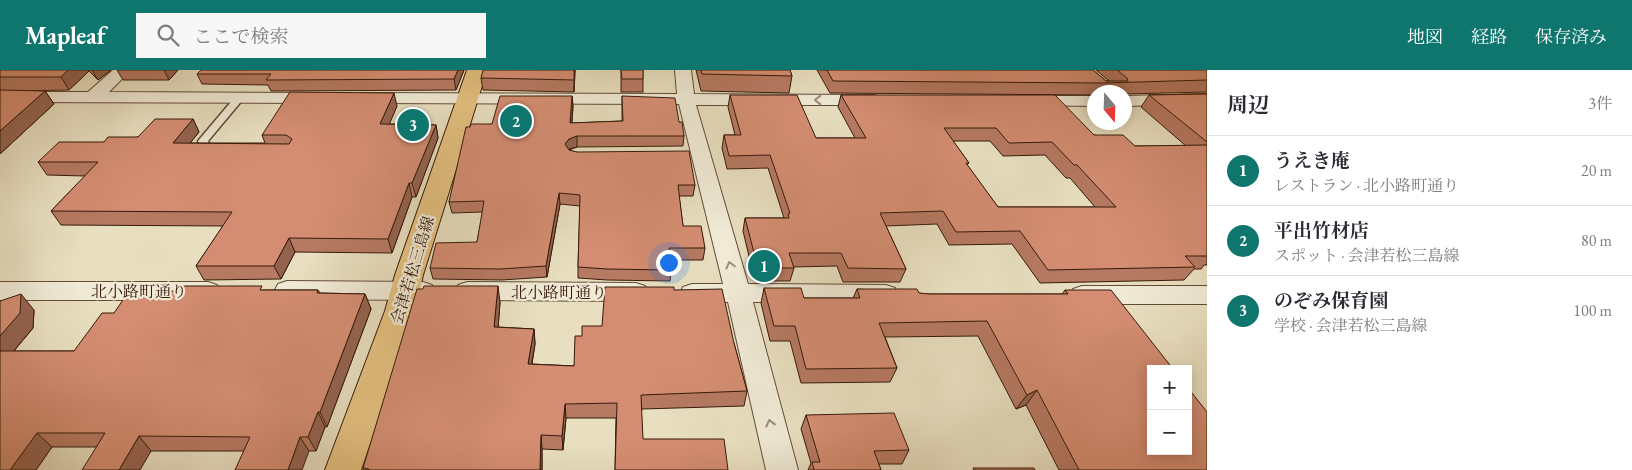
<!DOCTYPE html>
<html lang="ja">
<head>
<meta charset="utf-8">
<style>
	body { margin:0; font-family:"EB Garamond","Noto Serif JP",serif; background:#f7f7f7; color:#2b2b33 }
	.controls { position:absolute; right:15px; bottom:15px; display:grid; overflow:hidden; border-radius:0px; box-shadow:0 2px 12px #0003 }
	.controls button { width:45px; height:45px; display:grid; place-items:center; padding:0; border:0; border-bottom:1px solid #e1e1e2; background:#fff; color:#2b2b33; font:25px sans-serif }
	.compass { position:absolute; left:1087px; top:15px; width:45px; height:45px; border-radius:50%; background:#fff; box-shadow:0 2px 12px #0003; rotate:161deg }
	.you { position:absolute; left:668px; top:192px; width:18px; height:18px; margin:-12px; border:4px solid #fff; border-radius:50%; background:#1a73e8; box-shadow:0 0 0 8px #1a73e833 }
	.badge { display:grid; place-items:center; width:32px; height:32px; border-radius:50%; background:#0f766e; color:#fff; font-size:16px; font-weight:700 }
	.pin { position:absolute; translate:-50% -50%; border:2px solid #fff; box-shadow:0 1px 5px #0006 }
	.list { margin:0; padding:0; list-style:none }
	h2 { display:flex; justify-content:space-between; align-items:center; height:65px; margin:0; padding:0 20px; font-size:21px }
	h2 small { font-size:16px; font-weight:400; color:#7c7c81 }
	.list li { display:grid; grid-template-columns:32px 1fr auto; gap:15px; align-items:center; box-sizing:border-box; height:70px; padding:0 20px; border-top:1px solid #e1e1e2 }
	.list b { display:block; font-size:19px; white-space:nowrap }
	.list p { margin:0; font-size:16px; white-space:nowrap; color:#7c7c81 }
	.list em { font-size:16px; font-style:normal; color:#7c7c81 }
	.icon { flex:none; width:28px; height:28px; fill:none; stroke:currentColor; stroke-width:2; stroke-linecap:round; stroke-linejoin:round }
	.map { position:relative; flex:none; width:1207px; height:400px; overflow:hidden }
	header { display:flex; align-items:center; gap:30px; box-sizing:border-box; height:70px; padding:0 25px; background:#0f766e; color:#fff }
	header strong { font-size:24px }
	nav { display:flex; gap:28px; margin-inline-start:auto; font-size:18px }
	.search { width:350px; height:45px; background:#f7f7f7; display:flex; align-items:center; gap:12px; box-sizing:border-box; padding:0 18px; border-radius:0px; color:#7c7c81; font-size:19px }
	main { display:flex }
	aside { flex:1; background:#fff }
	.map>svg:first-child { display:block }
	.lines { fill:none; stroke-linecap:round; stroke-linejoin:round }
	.service-casing { stroke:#624b37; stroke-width:3 }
	.minor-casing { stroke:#624b37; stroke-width:2 }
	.primary-casing { stroke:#361a09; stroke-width:2 }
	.service { fill:#f0ead6; fill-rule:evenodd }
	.minor { fill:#f0ead6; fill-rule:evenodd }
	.primary { fill:#e4c080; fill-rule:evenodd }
	.wall { fill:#b67962; stroke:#361a09; fill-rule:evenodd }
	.shaded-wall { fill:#946350; stroke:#361a09 }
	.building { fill:#d48d72; stroke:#361a09; fill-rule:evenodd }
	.oneway { stroke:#9c8c7a }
	.labels { text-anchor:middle; stroke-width:4.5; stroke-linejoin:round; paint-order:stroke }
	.street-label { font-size:16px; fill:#361a09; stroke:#f0ead6 }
</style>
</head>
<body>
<header>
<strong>Mapleaf</strong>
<div class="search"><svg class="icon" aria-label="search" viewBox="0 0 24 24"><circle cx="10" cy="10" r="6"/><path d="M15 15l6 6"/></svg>ここで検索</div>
<nav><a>地図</a><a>経路</a><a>保存済み</a></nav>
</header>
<main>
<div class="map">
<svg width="1207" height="400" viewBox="0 0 1207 400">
	<rect width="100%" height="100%" fill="#e8dfc0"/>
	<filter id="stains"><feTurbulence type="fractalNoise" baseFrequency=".004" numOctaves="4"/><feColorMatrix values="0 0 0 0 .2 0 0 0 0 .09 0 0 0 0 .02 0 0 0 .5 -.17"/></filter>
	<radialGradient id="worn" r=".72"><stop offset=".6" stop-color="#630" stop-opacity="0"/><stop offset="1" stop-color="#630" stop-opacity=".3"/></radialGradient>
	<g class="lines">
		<g class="service-casing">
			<path id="service" d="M239,25L244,28L208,71L212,80L219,83L214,86L204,85L198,71L236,26Z"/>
		</g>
		<g class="minor-casing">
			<g id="minor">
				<path d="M113,0H131L109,22L318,23L324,24L327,28L324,32L318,33L0,32V22H88Z"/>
				<path d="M675,0H691L694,24L873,25L879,26L882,30L879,34L873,35H696L748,214L886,215L895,218L898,224L895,230L886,233L753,232L798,400H766L728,232H692L683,229L680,223L683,217L692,214H723L679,34L364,33L358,32L355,28L358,24L364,23L677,24Z"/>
				<path d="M1207,24V34L1124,36V26Z"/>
				<path d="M1029,26H1094V36L1023,35L1020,31L1023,27Z"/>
				<path d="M287,211L423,212L432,215L435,221L432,227L423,230L287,229L278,226L275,220L278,214Z"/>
				<path d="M0,212H208L217,215L220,221L217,227L208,230H0Z"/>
				<path d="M467,212L636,213L645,216L648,222L645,228L636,231L467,230L458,227L455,221L458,215Z"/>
				<path d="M1082,216H1207V234H1082L1073,231L1070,225L1073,219Z"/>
			</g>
		</g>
		<g class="primary-casing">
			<path id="primary" d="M467,0H487L423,205L415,241L361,400H325L385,241L395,205Z"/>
		</g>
		<use href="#service" class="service"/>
		<use href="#minor" class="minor"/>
		<use href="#primary" class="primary"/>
	</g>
	<g class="wall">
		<path d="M0,0H111L98,10L89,1L69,20L13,21H45L54,34L0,84Z"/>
		<path d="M117,0H178L169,10H123Z"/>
		<path d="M201,0H464L456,20L271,21L268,15L202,14L197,4Z"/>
		<path d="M575,0L574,22L483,20L481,8Z"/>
		<rect x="621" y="0" width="22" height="22"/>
		<path d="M696,0H790L792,6L789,23L701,21Z"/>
		<path d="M817,0H1093L1106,11H1109L1096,0H1207V22L1124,24V22H1094V25L830,23Z"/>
		<path d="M1207,24V195H1204L1201,199H1194L1184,210L1040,213L1012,174L949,175L937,154L886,156L906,199L900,212H843L837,196L793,197L794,198L790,211H755L743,161L745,148H784L768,98L727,99L722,78L724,65H735L728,37L730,25L816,68H855L838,37L841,25L1094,65L1135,76H1186L1141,37L1149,25ZM953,71H990L1003,86L1045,85L1066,108H1070L1095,137H998L967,95L969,93Z"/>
		<path d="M572,26L573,36L572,53L622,51V26L679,52L684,66L683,76L577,77L569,80L695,115L693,126H679L683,156L705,178L703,190H670L671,200L670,211L607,210L578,208V197L580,136L560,134L547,207L502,210L433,209L430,198L477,172L483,142L452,143L449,132L470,57L492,54Z"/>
		<path d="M397,36L389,54L436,55L438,68L416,127H412L392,183L295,182L281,209L204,210L196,196L223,156L61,155L51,141L85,106L47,105L38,92L104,72L138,67L193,49L199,62L190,73H265L262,65Z"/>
		<path d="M764,218L804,228H853L857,219L930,224H1062L1065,220L1207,400H1059L1026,335L1016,339L978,266L885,267L897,298L890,312L801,313L790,271H770L761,233Z"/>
		<path d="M264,220H318L320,223L365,224L371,239L327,357H325L316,381H151L96,377H52L36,400H0V231L34,240L33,258L14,281H74L114,243L154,227Z"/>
		<path d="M674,220L734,273L747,321L744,336L642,339L615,400L616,348H566L563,380L542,379V400H363V398L500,232L498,257L534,259L535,274L532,294L574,296L582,266Z"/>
		<path d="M806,345L909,380L902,394H879L881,400H808L811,393L801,359Z"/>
	</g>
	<g class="shaded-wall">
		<path d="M68,0H88L89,1L69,20L61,7Z"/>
		<path d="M92,0H111L98,10Z"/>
		<path d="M164,0H178L169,10Z"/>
		<path d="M458,0H464L456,20L454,9Z"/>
		<path d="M574,0H575V2L574,22Z"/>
		<path d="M45,21L54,34L0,84V61Z"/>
		<path d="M394,23L397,36L384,67L380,54Z"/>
		<path d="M572,26L573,36L571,63L570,53Z"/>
		<path d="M193,49L199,62L180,86L173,73Z"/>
		<path d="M436,55L438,68L416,127L412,113Z"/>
		<path d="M577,66V77L569,79L565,85V74L569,69Z"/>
		<path d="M409,113L412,127L392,183L388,169Z"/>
		<path d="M559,123L560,134L547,207L546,196Z"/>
		<path d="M289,168L295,182L281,209L274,196Z"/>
		<path d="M498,216L500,232L497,272L494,257Z"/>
		<path d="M21,224L34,240L33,258L1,296L0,295V266Z"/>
		<path d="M365,224L371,239L327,357L320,342Z"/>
		<path d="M534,259L535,274L529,309L528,294Z"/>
		<path d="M1037,320L1026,335L1016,339L1027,325Z"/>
		<path d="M565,334L566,348L563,380L562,366Z"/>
		<path d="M318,342L325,357L316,381L308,367Z"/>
		<path d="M37,363L52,377L36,400H10Z"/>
		<path d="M541,365L542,379V400H540Z"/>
		<path d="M139,366L151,381L140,400H119Z"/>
		<path d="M300,367L309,381L302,400H288Z"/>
	</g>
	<g class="building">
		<path d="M0,0H68L61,7H0Z"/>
		<path d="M201,0H458L454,9L266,10L271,4H197Z"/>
		<path d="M483,0H574V10L481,8Z"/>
		<path d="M621,0H643V9H622Z"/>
		<path d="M701,0H790L792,6L702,4Z"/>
		<path d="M827,0H1093L1106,11H1128L1127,8L1117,0H1207V10L1102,13L833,11Z"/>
		<path d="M0,20L45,21L0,61Z"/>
		<path d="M290,22L394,23L380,54L436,55L412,113H409L388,169L289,168L274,196H196L232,142L51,141L98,92H38L59,72H104L108,67H138L155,49H193L173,73L289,74L292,69L286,65H262Z"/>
		<path d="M1207,24V72L1149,25Z"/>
		<path d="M730,25H797L816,68H866L841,25H1055L1094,65H1123L1135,76L1207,75V186H1185L1195,197L1048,200L1020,161L956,162L943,141L880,143L906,199L848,198L841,183H789L794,198H758L745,148H789L788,144L790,143L770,85L729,86L724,65H741ZM944,58H996L1009,73L1052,72L1074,95H1077L1116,137H998L966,93H969Z"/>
		<path d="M500,26H572L570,53L623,51L622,26L675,28L679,52H682L684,66H577L569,69L565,74L569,80L577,82L689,81L695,115H678L683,156H701L705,178H669L671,200L607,199L578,197L580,125L559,123L546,196L500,199L430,198L436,173L477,172L484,131L449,132L466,57H470L471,54H492Z"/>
		<path d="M180,216H262L260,220H318L317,223L365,224L320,342H318L308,367H300L288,400H235L250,367L139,366L119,400H82L105,363H37L10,400H0V281H74L102,243H114L125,227H154L158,221H177Z"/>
		<path d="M424,216H498L494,257L534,259L528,294L574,296L575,266H582V256H602L605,217H674V220L722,219L734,273L747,321L641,325L643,369H724L728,400H615L617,333L565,334L562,366L541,365L540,400H369V399L363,398L417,219H423Z"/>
		<path d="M764,218H801L804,228H860L857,219H917L919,223L930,224H1068L1065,220H1111L1173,299H1151V381H1188V318L1207,342V400H1079L1037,320L1027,325L987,251L879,253L897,298L806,299L795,256H774Z"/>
		<path d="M21,224L20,243L0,266V231Z"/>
		<path d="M894,343L909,380L874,381L881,400H814L812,392H820L806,345Z"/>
		<path d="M973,398H1034L1035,400H974Z"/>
	</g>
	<defs><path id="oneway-chevron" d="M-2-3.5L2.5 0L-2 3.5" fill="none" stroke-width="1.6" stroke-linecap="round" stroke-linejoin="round" transform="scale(1.25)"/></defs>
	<g class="oneway">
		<use href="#oneway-chevron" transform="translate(818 30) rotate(-180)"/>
		<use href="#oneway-chevron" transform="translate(730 195) rotate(-105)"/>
		<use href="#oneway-chevron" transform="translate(770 353) rotate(-104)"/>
	</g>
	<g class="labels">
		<g class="street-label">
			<text transform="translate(412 200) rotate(-73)" y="6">会津若松三島線</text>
			<text x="139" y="227">北小路町通り</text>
			<text x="559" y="228">北小路町通り</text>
		</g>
	</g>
	<rect width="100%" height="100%" filter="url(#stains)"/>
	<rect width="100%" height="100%" fill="url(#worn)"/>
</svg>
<div class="controls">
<button>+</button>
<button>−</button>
</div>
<svg class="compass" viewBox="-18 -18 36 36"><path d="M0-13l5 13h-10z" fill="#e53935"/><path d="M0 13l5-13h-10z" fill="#7c7c81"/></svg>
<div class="you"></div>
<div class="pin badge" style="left:764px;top:196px">1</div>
<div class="pin badge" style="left:516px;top:51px">2</div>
<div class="pin badge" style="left:413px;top:55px">3</div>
</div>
<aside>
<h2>周辺<small>3件</small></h2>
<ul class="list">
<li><span class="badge">1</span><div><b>うえき庵</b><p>レストラン · 北小路町通り</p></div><em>20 m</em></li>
<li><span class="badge">2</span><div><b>平出竹材店</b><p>スポット · 会津若松三島線</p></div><em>80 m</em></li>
<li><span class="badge">3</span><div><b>のぞみ保育園</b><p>学校 · 会津若松三島線</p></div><em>100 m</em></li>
</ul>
</aside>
</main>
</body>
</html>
